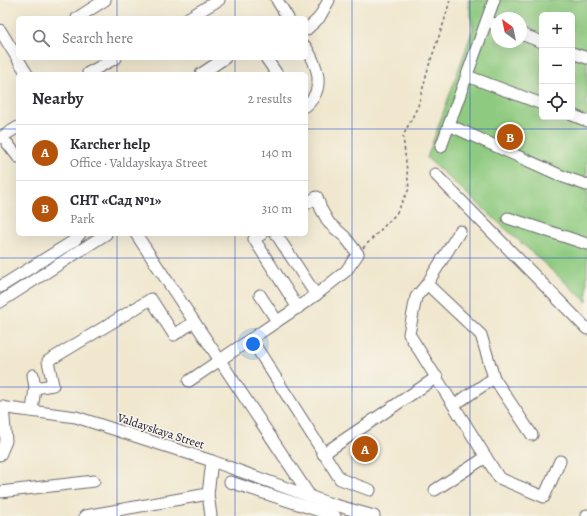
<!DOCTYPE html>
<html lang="en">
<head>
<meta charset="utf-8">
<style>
	body { margin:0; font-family:Alegreya,serif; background:#f2f2f3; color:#2b2b33 }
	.controls { position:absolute; right:12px; top:12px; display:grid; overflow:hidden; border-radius:6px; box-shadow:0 4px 16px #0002 }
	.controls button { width:36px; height:36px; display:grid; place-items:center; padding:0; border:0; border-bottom:1px solid #e1e1e2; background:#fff; color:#2b2b33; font:20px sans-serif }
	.compass { position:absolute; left:491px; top:12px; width:36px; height:36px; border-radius:50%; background:#fff; box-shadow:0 4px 16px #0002; rotate:327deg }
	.you { position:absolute; left:253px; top:344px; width:14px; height:14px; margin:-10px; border:3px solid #fff; border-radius:50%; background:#1a73e8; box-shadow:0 0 0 6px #1a73e833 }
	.badge { display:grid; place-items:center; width:26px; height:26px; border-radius:50%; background:#b45309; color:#fff; font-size:13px; font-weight:700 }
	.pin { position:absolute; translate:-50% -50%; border:2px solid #fff; box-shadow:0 1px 4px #0006 }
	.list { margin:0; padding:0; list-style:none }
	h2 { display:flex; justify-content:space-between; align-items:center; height:52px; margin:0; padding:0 16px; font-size:17px }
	h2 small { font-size:13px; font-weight:400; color:#7c7c81 }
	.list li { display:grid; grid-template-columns:26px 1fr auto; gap:12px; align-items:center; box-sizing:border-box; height:56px; padding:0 16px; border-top:1px solid #e1e1e2 }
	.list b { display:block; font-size:15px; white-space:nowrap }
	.list p { margin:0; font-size:13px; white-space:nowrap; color:#7c7c81 }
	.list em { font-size:13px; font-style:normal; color:#7c7c81 }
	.icon { flex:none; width:22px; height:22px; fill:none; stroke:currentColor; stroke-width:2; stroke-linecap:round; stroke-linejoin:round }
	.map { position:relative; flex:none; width:587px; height:516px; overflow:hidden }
	.search { position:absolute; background:#fff; box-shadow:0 4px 16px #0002; left:16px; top:16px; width:292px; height:44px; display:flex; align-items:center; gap:10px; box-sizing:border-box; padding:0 14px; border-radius:6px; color:#7c7c81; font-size:15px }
	.panel { position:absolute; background:#fff; box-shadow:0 4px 16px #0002; left:16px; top:72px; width:292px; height:164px; border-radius:6px }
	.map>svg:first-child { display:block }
	.green { fill:#8eca7f; stroke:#58765d; fill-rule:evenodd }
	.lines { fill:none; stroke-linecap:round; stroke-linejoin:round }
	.minor-casing { stroke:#6a676e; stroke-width:13 }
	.path { stroke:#6a676e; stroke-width:1.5; stroke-dasharray:3 3; stroke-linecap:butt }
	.minor { stroke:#fff; stroke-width:11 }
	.grid { fill:none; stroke:#1d4ed8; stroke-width:1; stroke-opacity:0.55 }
	.labels { text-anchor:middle; stroke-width:3.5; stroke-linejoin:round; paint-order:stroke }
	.street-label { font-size:12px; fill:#22223b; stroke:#f7f3e8 }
</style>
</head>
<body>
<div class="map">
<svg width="587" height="516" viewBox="0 0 587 516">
	<rect width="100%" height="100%" fill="#f7f3e8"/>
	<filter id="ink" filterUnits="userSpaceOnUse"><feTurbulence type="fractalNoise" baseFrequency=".025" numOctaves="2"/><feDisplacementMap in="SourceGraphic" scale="8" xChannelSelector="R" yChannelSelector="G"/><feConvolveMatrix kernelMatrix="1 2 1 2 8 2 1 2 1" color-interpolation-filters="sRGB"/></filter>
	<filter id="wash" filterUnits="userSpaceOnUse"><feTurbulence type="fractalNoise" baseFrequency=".012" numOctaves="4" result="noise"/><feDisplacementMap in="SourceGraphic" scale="16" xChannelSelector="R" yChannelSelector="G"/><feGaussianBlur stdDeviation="0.9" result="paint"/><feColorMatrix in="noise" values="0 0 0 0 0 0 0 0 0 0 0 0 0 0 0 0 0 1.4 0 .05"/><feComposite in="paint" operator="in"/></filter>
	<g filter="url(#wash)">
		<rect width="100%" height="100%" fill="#f0e7ce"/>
		<path class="green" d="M468,0H587V302L427,158L473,29ZM542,15H572V117H542ZM497,18H521V42H497Z"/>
	</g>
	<g filter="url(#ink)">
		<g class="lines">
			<g class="minor-casing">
				<g id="minor">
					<path d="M277,0L288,18"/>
					<path d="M77,18L105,0"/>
					<path d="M188,18L219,0"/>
					<path d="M487,21L497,25"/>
					<path d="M0,30L27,74"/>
					<path d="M306,30L319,18L329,0"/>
					<path d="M521,34L542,42"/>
					<path d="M306,47C318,67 326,88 306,106"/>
					<path d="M572,53L587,58"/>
					<path d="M266,58L277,74"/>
					<path d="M89,74L88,73L116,58"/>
					<path d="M201,74L225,58"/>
					<path d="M467,76L542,104"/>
					<path d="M572,115L587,121"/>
					<path d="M449,125L564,177L587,185"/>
					<path d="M0,138L18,127"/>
					<path d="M8,144L18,157"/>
					<path d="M441,147L494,0"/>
					<path d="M435,174L587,329"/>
					<path d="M508,218L587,244"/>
					<path d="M460,231L427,284L416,297L409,334L499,478L544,497L560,461"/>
					<path d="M136,234L310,496"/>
					<path d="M262,234L254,239L298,308"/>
					<path d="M276,234L316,295"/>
					<path d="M427,284L481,335L494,378L532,435"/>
					<path d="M0,287L75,240L80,234"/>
					<path d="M260,295L277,321"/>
					<path d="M0,302L106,234"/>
					<path d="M251,339L340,479L370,490"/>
					<path d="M189,381L316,295L346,271L358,254L345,237L329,223L321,209L317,197L306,204"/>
					<path d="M35,388L53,385L48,361L151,299L174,335L194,322"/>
					<path d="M454,405L494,378"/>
					<path d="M0,407L76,417L212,461L328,503L374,516"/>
					<path d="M32,411L35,388L33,375"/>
					<path d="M323,454L437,377"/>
					<path d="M0,455L6,441L3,407"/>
					<path d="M230,482L335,516"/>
					<path d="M435,490L486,457"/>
					<path d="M0,492L94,481"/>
					<path d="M85,516L208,494"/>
					<path d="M211,516L208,494L212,461"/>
					<path d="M587,516V515"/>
				</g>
			</g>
			<path class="path" d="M363,248L396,214L409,189L403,136L418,106L429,65L444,22L450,0"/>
			<use href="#minor" class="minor"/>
		</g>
	</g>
	<path class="grid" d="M117,0V18M235,0V18M352,0V516M470,0V516M117,58V74M235,58V74M0,129H18M306,129H587M117,234V516M235,234V516M0,258H587M0,387H587"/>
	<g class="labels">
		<g class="street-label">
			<text transform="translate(161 431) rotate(18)" y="4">Valdayskaya Street</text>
		</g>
	</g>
</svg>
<div class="controls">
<button>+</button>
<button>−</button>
<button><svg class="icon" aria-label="locate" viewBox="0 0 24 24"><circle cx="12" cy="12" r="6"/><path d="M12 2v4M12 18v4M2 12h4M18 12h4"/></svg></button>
</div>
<svg class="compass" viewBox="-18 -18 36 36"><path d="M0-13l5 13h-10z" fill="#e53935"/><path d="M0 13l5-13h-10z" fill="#7c7c81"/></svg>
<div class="you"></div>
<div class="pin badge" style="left:365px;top:449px">A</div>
<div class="pin badge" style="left:510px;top:137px">B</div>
<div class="search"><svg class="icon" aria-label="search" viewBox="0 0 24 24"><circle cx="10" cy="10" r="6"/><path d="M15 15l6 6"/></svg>Search here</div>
<section class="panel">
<h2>Nearby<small>2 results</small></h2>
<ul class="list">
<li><span class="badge">A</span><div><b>Karcher help</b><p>Office · Valdayskaya Street</p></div><em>140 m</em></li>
<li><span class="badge">B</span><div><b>СНТ «Сад №1»</b><p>Park</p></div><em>310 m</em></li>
</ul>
</section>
</div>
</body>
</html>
